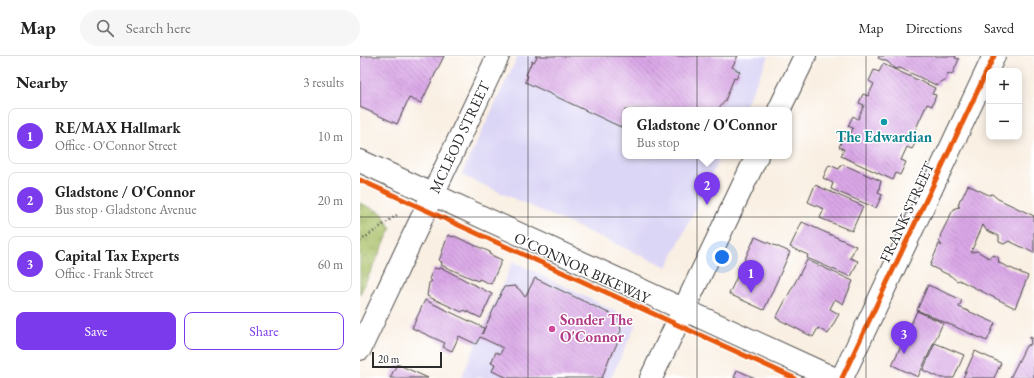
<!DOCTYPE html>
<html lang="en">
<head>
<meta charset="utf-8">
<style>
	body { margin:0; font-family:"EB Garamond",serif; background:#f6f6f6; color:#222 }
	.controls { position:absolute; right:12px; top:12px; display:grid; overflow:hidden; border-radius:8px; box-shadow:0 2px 10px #0003 }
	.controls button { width:36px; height:36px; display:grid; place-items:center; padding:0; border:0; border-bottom:1px solid #e0e0e0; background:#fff; color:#222; font:20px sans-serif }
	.scale { position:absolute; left:12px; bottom:10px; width:70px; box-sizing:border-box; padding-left:4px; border:2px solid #2b2b2b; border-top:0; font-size:11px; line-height:14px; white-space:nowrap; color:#2b2b2b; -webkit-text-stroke:3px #fff; paint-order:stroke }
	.you { position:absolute; left:362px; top:201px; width:14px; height:14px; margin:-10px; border:3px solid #fff; border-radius:50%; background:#1a73e8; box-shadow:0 0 0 6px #1a73e833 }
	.badge { display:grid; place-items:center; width:26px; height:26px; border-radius:50%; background:#7c3aed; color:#fff; font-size:13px; font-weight:700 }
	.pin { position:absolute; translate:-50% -33px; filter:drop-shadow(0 1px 2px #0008) }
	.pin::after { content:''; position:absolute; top:21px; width:14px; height:12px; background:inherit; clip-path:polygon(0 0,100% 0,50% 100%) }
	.popup { position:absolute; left:262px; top:51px; width:170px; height:52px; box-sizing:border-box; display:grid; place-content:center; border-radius:8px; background:#fff; filter:drop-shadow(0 1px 3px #0005); font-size:13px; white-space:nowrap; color:#767676 }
	.popup b { font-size:15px; color:#222 }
	.popup::after { content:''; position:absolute; left:50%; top:100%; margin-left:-8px; border:8px solid transparent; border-top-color:#fff }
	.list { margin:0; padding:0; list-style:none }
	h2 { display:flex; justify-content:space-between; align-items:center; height:52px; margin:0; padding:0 16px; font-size:17px }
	h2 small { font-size:13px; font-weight:400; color:#767676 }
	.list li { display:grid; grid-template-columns:26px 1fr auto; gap:12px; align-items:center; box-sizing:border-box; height:56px; margin:0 8px 8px; padding:0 8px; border:1px solid #e0e0e0; border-radius:8px }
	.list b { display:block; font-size:15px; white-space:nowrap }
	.list p { margin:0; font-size:13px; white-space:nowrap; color:#767676 }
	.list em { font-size:13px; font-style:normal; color:#767676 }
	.actions { display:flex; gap:8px; padding:12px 16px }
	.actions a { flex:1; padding:9px 0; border:1px solid #7c3aed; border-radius:8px; text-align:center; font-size:14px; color:#7c3aed }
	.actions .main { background:#7c3aed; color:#fff }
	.icon { flex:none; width:22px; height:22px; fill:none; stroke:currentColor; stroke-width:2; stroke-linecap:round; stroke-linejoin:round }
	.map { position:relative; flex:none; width:674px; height:322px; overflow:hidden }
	header { display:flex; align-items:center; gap:24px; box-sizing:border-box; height:56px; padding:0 20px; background:#fff; border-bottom:1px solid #e0e0e0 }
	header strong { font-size:19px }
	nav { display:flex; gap:22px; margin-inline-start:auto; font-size:14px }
	.search { width:280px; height:36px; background:#f6f6f6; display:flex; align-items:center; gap:10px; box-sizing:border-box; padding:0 14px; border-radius:22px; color:#767676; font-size:15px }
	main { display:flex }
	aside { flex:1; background:#fff }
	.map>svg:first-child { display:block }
	.built { fill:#dcd6f6 }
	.park { fill:url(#park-crowns); stroke:#6a7648 }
	.building { fill:url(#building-back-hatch) }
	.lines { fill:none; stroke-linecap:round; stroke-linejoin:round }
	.street-casing { stroke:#4a4846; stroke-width:24 }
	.secondary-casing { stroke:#4a4846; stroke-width:24 }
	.path { stroke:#4a4846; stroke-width:2.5; stroke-dasharray:1 3; stroke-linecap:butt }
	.street { stroke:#fff; stroke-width:22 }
	.secondary { stroke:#fff; stroke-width:22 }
	.cycleway-casing { stroke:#fff; stroke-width:8 }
	.cycleway { stroke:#e8590c; stroke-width:5 }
	.grid { fill:none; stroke:#2b2b2b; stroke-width:1; stroke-opacity:0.55 }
	.culture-dot { fill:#0f9aa8; stroke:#fff; stroke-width:1.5 }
	.hotel-dot { fill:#d1479c; stroke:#fff; stroke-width:1.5 }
	.labels { text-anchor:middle; stroke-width:3; stroke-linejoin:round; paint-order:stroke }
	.street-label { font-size:15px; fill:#2b2b2b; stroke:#fff }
	.culture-label { font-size:15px; font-weight:bold; fill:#0d838f; stroke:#fff }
	.hotel-label { font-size:15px; font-weight:bold; fill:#b23c85; stroke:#fff; text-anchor:start }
</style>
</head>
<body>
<header>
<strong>Map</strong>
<div class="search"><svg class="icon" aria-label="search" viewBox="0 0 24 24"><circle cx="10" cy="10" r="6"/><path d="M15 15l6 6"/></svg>Search here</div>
<nav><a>Map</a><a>Directions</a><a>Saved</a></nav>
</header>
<main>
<aside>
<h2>Nearby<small>3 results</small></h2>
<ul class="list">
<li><span class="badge">1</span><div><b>RE/MAX Hallmark</b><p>Office · O'Connor Street</p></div><em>10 m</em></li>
<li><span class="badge">2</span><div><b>Gladstone / O'Connor</b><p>Bus stop · Gladstone Avenue</p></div><em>20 m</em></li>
<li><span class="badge">3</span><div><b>Capital Tax Experts</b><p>Office · Frank Street</p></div><em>60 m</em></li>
</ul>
<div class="actions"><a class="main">Save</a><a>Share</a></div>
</aside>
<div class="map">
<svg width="674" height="322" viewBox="0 0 674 322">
	<defs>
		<pattern id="park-crowns" width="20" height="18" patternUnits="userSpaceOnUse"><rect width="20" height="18" fill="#a8c066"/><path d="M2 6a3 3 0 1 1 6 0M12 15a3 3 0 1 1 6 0" fill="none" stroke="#899c54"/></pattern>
		<pattern id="building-back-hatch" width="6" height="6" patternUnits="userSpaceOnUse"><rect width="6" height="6" fill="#daa7e7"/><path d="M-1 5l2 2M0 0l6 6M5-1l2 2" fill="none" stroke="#b188bb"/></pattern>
	</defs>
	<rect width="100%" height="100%" fill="#fff"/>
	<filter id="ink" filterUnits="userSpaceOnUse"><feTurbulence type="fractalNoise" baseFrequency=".025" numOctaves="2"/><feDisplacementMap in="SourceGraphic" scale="8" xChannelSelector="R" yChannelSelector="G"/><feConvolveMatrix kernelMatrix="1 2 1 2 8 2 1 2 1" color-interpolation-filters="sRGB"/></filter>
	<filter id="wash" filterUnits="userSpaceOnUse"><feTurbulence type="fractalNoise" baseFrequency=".012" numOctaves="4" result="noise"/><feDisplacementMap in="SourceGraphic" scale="16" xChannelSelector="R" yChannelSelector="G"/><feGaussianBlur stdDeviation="0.9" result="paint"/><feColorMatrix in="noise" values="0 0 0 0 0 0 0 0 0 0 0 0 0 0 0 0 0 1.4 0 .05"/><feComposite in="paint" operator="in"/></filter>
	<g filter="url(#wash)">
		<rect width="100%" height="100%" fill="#f9efe2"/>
		<g class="built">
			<path d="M158,0H409L383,54H265V100H361L307,211L101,119Z"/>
			<path d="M153,205L277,266L251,322H101Z"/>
		</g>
		<path class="park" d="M0,147L22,157L31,173L0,238Z"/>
		<g id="blocks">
			<g class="building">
				<path d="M0,0H84L61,47L49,42L37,68L0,51Z"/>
				<path d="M175,0H378L372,11L380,16L376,23L374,22L365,45L357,54H265V73L165,26L168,20L166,19L172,5L174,6L177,1Z"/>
				<path d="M519,0H596L595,2L599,3L592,19L588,17L585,25L580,26L578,30L540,12L535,13L528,6L518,2Z"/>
				<path d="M523,8L575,32L572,38L576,39L572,50L567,48L552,81L557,84L552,93L547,91L541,104L546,106L540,119L536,117L533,124L481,100L484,93L479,91L483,82L488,84L493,72L488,70L493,60L498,63L504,49L499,47L503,38L508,40L514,28L509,25L514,14L519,16Z"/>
				<path d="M482,108L521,125L518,137L522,139L516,152L471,133L473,127L463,122L469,109L479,113Z"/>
				<path d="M455,129L503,150L492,175L460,162L464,153L448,146Z"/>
				<path d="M608,129L629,139L632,138L638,143L674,160V197L649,185L644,188L639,186V180L626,174L623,169L611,196L617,195L629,202L633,199L638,201L639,207L668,220L655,252L599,224L597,225L591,220L570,210L579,188L582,190L579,185L582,180H580L592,156L595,152L600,151L598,150L600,143L602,142Z"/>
				<path d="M442,166L496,190L490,202L498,205L491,221L447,202L448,199L430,191Z"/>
				<path d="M88,179L93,181L94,180L130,196L129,198L142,204L131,228L119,223L118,225L81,209L82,206L79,205Z"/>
				<path d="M395,181L430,196L404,254L369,238Z"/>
				<path d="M447,204L493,225L483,248L475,243L470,253L479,258L468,278L458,272L453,281L416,262Z"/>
				<path d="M80,211L132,238L121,262L104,254L102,256L67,240L69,227L72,225L69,223L74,212L79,213Z"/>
				<path d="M175,222L259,262L261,275L257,282L259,283L251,301L250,300L242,322H148L132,315L135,308L131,307L136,296L140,298L143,292L120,281L116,288L99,280L92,295L83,291L85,287L52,272L65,244L124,272L122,278L144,231L155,230L160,234L165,241Z"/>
				<path d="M568,229L602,244L599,251L635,267L627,285L557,254Z"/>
				<path d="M557,255L583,267L558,321L532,309Z"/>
				<path d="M670,281L674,283V322H650L666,290L671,288Z"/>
				<path d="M575,287L604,299L594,322H581L563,314Z"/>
				<path d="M615,295L641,307L634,322H603Z"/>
				<path d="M37,308L68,322H30Z"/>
				<path d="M377,314L395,322H374Z"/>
			</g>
		</g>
	</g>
	<g filter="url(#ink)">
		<use href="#blocks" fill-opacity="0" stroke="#4a4846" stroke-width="1"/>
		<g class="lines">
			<g class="street-casing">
				<g id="street">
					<path id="s1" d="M0,293L138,0"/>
					<path d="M482,322L634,0"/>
				</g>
			</g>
			<g class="secondary-casing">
				<g id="secondary">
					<path d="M419,54L445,0"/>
					<path d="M0,105L473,322"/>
					<path d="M291,322L397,100"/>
				</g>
			</g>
			<path class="path" d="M0,185L37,159"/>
			<use href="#street" class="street"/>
			<use href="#secondary" class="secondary"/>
			<g class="cycleway-casing">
				<g id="cycleway">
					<path d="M0,124L434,322"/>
					<path d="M482,322L634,0"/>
				</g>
			</g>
			<use href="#cycleway" class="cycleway"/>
		</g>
	</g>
	<path class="grid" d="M168,0V322M337,0V322M506,0V322M0,161H674"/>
	<circle class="culture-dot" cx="524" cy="66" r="4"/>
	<circle class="hotel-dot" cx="192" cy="273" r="4"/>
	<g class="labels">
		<g class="street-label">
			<text dy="5" stroke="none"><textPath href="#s1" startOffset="234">MCLEOD STREET</textPath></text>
			<text transform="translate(547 156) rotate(-65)" y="5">FRANK STREET</text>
			<text transform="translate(222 212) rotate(25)" y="5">O'CONNOR BIKEWAY</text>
		</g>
		<g class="culture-label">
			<text x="524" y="86">The Edwardian</text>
		</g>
		<g class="hotel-label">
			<text x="200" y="269">Sonder The<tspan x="200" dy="17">O'Connor</tspan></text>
		</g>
	</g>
</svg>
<div class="controls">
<button>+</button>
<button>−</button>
</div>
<div class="scale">20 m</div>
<div class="you"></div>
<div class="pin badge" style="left:391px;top:237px">1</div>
<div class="pin badge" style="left:347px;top:149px">2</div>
<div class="popup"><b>Gladstone / O'Connor</b>Bus stop</div>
<div class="pin badge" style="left:544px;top:298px">3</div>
</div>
</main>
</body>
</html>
